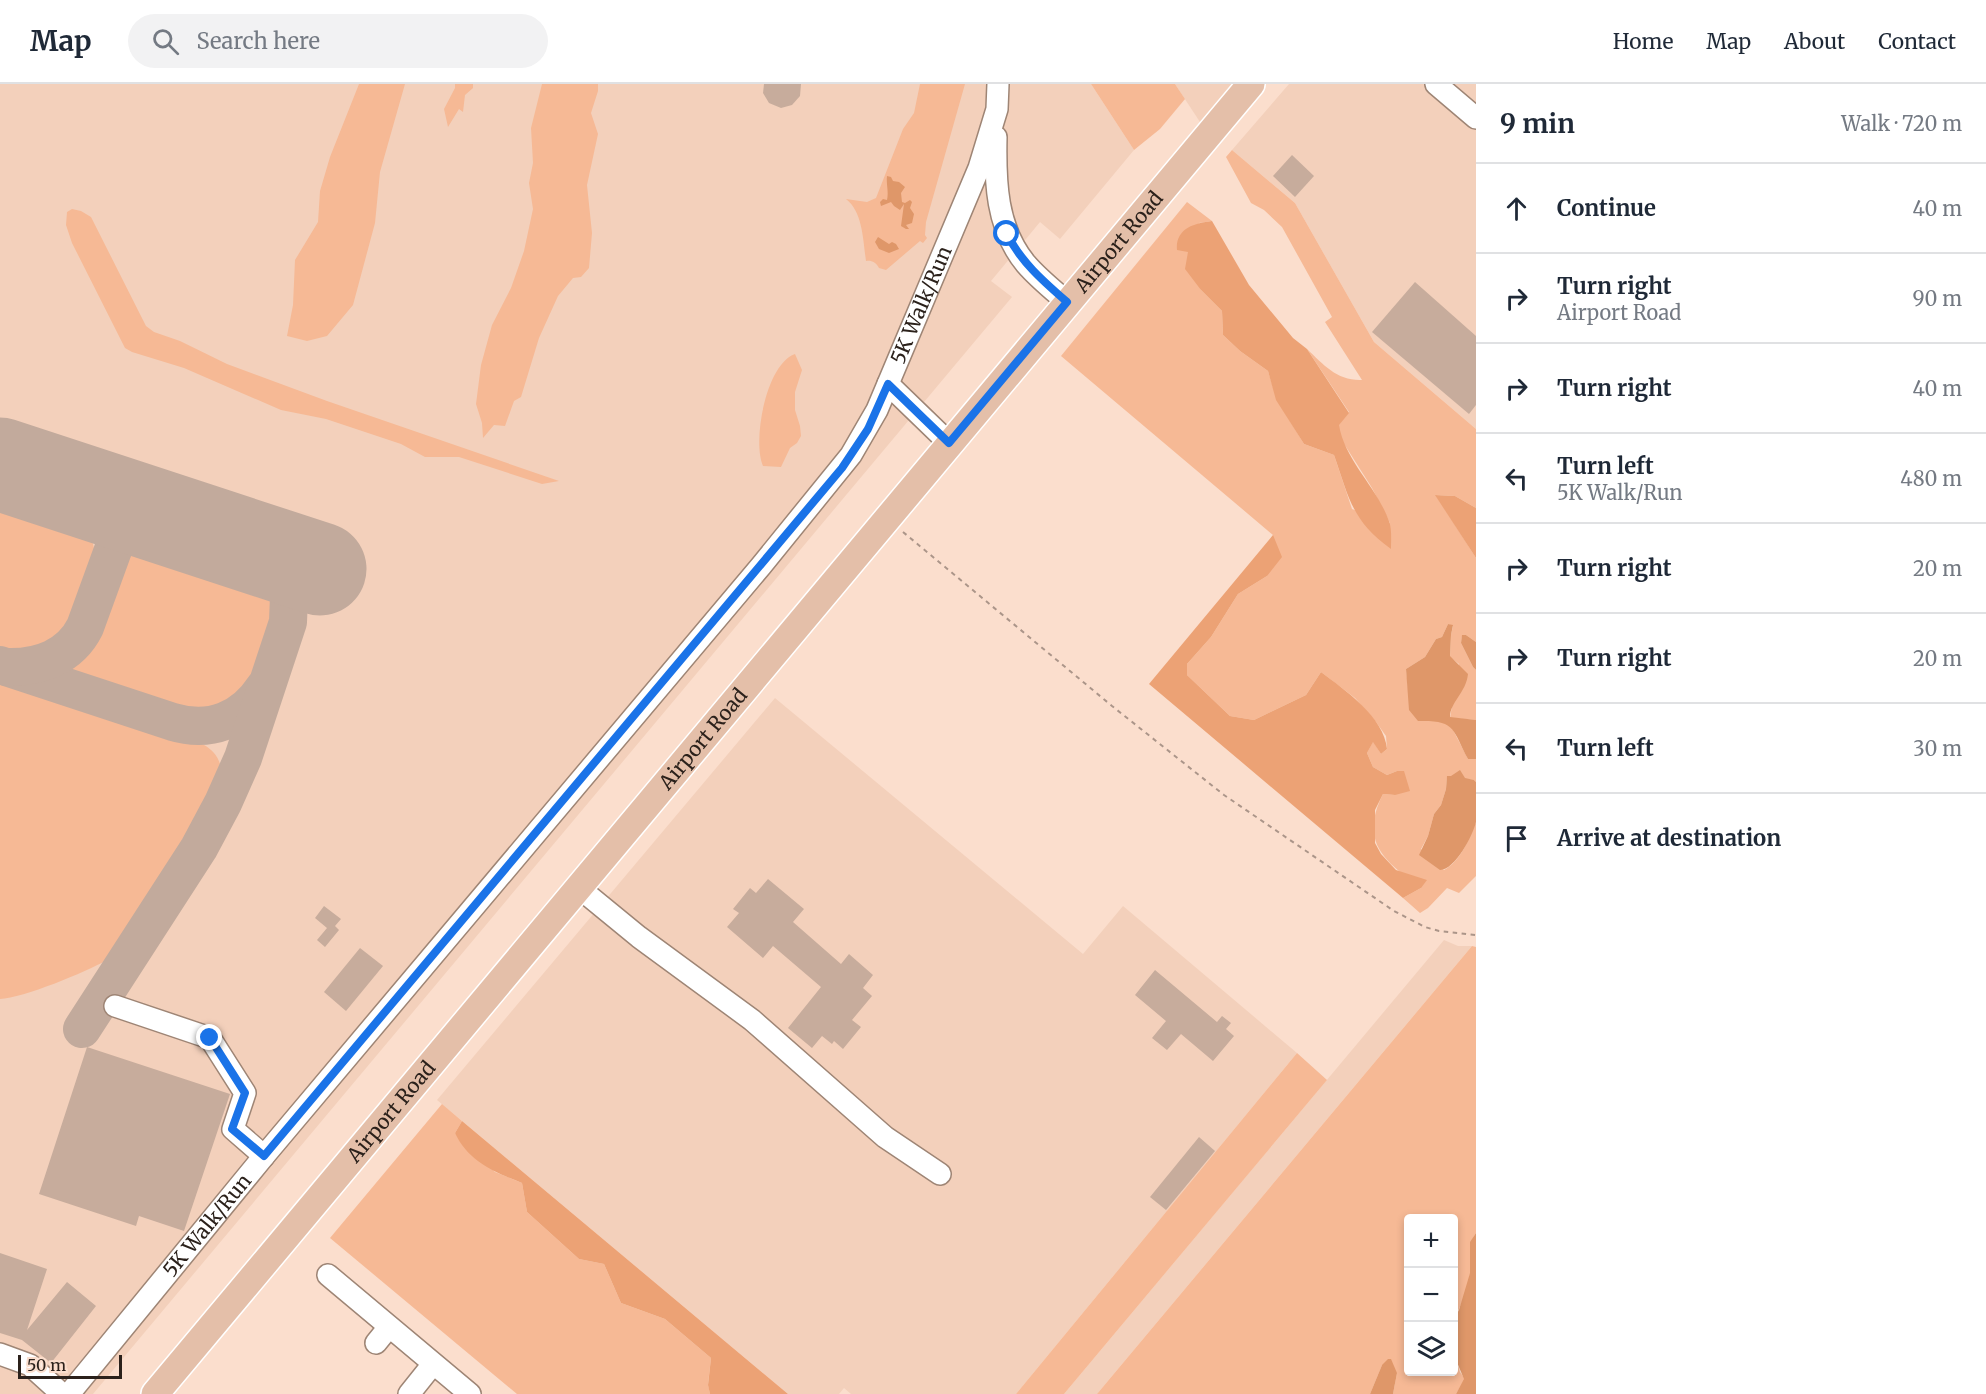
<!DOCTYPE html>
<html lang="en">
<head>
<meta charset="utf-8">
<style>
	body { margin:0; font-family:Merriweather,serif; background:#f2f2f3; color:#1f2937 }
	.controls { position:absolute; right:18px; bottom:18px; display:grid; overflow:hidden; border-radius:6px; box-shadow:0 3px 9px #0003 }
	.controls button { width:54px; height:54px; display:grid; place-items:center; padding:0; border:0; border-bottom:2px solid #e0e1e3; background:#fff; color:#1f2937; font:30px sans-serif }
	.scale { position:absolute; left:18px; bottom:15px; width:104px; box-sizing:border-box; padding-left:6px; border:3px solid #2b211b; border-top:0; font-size:16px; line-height:21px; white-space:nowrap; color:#2b211b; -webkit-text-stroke:4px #fbdecd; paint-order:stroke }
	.stop { position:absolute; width:18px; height:18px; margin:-14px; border:4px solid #1a73e8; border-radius:50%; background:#fff }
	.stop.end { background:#1a73e8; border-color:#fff; box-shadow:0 2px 6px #0008 }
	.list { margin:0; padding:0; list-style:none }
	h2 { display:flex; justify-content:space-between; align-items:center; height:78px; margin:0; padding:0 24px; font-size:26px }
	h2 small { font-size:20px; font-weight:400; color:#747a83 }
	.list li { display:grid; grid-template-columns:39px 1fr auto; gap:18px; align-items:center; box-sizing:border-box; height:90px; padding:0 24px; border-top:2px solid #e0e1e3 }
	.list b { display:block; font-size:22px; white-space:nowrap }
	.list p { margin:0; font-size:20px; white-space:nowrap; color:#747a83 }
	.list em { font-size:20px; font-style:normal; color:#747a83 }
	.icon { flex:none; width:33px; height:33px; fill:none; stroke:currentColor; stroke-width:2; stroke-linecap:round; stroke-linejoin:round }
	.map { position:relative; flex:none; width:1476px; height:1310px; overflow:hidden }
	header { display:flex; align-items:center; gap:36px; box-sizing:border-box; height:84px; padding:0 30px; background:#fff; border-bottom:2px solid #e0e1e3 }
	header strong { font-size:28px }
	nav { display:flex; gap:33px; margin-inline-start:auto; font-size:21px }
	.search { width:420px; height:54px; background:#f2f2f3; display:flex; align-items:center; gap:15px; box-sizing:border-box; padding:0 21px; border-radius:33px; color:#747a83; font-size:22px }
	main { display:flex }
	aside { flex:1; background:#fff }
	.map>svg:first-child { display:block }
	.built { fill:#f3d0bb }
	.green { fill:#f6b995 }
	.forest { fill:#eca275 }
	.water { fill:#df9769 }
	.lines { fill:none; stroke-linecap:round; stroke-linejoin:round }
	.taxiway { stroke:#c2aa9c; stroke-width:38 }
	.runway { stroke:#c2aa9c; stroke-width:93 }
	.building { fill:#c7ac9c }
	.minor-casing { stroke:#9e8575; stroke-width:24 }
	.major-casing { stroke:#fff; stroke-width:30 }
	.path { stroke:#ab9589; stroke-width:2; stroke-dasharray:4.5 4.5; stroke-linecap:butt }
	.minor { stroke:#fff; stroke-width:21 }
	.major { stroke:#e4bfa9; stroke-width:27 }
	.route { stroke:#1a73e8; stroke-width:8 }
	.labels { text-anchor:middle; stroke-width:4.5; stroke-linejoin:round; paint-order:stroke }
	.street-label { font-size:20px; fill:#2b211b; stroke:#fbdecd }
</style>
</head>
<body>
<header>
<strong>Map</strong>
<div class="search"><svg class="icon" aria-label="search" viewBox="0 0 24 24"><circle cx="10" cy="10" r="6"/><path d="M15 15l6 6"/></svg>Search here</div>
<nav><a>Home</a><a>Map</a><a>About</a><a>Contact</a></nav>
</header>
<main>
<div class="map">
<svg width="1476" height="1310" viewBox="0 0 1476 1310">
	<rect width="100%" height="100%" fill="#fbdecd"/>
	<g class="built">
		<path d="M0,0H1091L1134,66L1060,155L1040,138L991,197L1012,213L93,1310H0Z"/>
		<path d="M1175,0H1236L1202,41Z"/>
		<path d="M1289,0H1476V345L1374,258L1295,119L1232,66Z"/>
		<path d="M775,614L1083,870L1123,822L1297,969L1016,1310H851L844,1304L839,1310H788L437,1016Z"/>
		<path d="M1444,856L1458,862H1472L1097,1310H1064Z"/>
	</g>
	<g class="green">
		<path d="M359,0H405L380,88L375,139L353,221L327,252L307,257L287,252L293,221L295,176L318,138L320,107L330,73Z"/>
		<path d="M455,0H473V4L465,11L463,28L459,25L448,43L444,25L455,4Z"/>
		<path d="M542,0H598V7L591,29L598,50L587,101L592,149L589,184L581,193L573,194L558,212L539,254L521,313L514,317L505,342L494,341L483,354L482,339L476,320L481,281L492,241L511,204L524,167L533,125L529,99L533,79L531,44Z"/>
		<path d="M920,0H965L926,138L925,151L927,154L923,159L920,157L886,186L879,184C876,178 871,176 866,177C863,157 863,128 846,115L867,118L876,114L903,45L914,29Z"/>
		<path d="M1091,0H1175L1185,15L1160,45L1134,66Z"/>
		<path d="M1232,66L1295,119L1374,258L1476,345V424L1455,412L1436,411L1476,474V558L1466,551L1462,552L1461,559L1473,583L1476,586V636L1450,634L1459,580L1450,573L1451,551L1453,542L1448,540L1442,553L1436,555L1425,573L1406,585L1408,604L1437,637L1446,639L1452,644L1468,675H1476V698L1474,696L1447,693L1446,705L1441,721L1434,730L1428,752L1421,765L1444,786C1461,777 1469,755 1476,738V792L1459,809L1447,804L1428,824L1420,829L1403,814L1421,804C1384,777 1359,758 1383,710L1395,711L1397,687L1387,691L1373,683L1367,669L1373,657L1381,670L1387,665L1386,652L1376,638L1355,614L1321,588L1306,611L1254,636L1230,632L1187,591V580L1211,553L1238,510L1267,492L1273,451L1061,272L1187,118L1212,137L1199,139L1188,168L1201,206L1222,227L1223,251L1240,267L1268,287L1277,316L1304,360L1334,371L1352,425L1390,439L1372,404L1341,355L1338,341L1349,328L1307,265C1324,281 1337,297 1362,296L1325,238L1332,233L1282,143L1264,126L1251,119L1226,73Z"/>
		<path d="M72,125L81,127L91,133L146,242L154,248L180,257L227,280L327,317L559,397L542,400L459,373H425L401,360L326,335L281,326L184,284L132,268L125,264L72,159L66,141L67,128Z"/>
		<path d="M795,270L802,286L795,308V326L800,342L801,352L797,359L790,364L781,383L763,382C752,357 766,280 795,270Z"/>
		<path d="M0,414L77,439L91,451L95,469L72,536L63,553L33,569H10L0,566Z"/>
		<path d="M152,464L266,501C272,507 276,512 277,521C279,536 257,598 246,609C233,624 210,630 191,630L58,587L81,573L93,558L123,475L139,466Z"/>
		<path d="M0,594L204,661C213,666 221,675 221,687C222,714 144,827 126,856C119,861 115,871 107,876C86,888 23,914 0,915Z"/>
		<path d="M1472,862L1476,863V1149C1467,1161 1472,1176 1470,1190C1468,1205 1461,1222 1454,1235V1134H1408V1288H1454V1271L1460,1288L1465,1295L1456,1310H1393L1397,1289L1382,1281L1370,1310H1097Z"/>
		<path d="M1297,969L1327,996L1064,1310H1016Z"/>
		<path d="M442,1020L462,1037L455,1049L495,1088L522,1099L527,1128L579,1175L604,1180L621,1219L665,1235L711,1274L708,1300L710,1310H517L330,1154Z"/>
	</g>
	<g class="forest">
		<path d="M1212,137L1249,201L1293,254L1307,265L1349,329L1339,341C1345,377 1377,403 1389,437C1392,445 1391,457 1391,465C1352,437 1349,414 1334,371L1304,360L1276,316L1268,287L1240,267L1223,251L1222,227L1201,206L1185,185L1188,168L1177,166C1175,145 1194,139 1212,137Z"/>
		<path d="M1435,411L1455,412L1476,424V474Z"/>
		<path d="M1273,451L1282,473L1267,492L1238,510L1211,553L1187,580V591L1230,632L1254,636L1306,611L1321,588C1345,606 1384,633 1387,665L1381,670L1373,658L1367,669L1373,683L1387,691L1397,687H1404L1410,707L1395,711L1383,710L1375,726V759L1381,770L1396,786L1427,796L1421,804L1403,814L1149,600Z"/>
		<path d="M462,1037L788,1310H710L708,1301L711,1274L665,1235L621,1219L604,1180L579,1175L527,1128L522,1099C494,1088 468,1077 455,1049Z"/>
	</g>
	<g class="water">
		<path d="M887,92L891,93L893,97L899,98L905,103L901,109L902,118L905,119L910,116L912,118L910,124L914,130L912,139L906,141L909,145H906L901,142L904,120L900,126L894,122L891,118L881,122L880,118L883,115L887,116C889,108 886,100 887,92Z"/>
		<path d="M878,153L889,160L892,158L896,160L899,165L889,169L879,165L875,158Z"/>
		<path d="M1448,540L1453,541L1451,551L1450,572L1468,590C1466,609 1450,618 1450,633L1476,636V675H1468C1452,645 1456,636 1418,637L1409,626L1406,585L1425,573L1436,555L1442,553Z"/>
		<path d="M1462,551H1466L1476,558V586L1473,583L1461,559Z"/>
		<path d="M1460,686L1465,694L1474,696L1476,698C1476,711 1476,726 1476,738C1473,751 1455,786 1440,786L1419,771L1428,752L1434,730L1441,721L1446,705L1447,692H1451Z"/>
		<path d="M1476,1149V1310H1456L1464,1295L1454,1271V1235L1459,1226L1470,1189V1158Z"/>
		<path d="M1388,1275H1391L1397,1289L1393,1310H1370L1382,1281Z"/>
	</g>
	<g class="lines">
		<g class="taxiway">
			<path d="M0,581L173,638C210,649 243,636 264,604"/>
			<path d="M7,583C39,584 70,573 85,543L129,422"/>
			<path d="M82,945L199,764L223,719L243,674L288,538L289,512L275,470"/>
		</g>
		<path class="runway" d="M0,380L320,485"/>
	</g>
	<g class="building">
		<path d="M764,0H801L800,12L792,21L781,24L769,19L763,9Z"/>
		<path d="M1292,71L1314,92L1295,113L1273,92Z"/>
		<path d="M1415,198L1476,252V321L1469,330L1372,248Z"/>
		<path d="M768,795L804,825L793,838L841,880L849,870L873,891L863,904L872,912L852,936L861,943L843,965L834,957L832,960L822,952L812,964L788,944L821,903L773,862L763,874L727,843L739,829L733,825L750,804L756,809Z"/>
		<path d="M324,822L341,835L335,842L339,846L325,863L317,856L327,844L315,834Z"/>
		<path d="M360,864L383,882L346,927L324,908Z"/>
		<path d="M1155,886L1217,938L1222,932L1231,939L1226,945L1234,952L1213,977L1181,950L1167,966L1152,954L1166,937L1135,911Z"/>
		<path d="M87,963L230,1010L184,1147L139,1132L136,1142L39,1110Z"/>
		<path d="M1199,1053L1215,1067L1166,1126L1150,1113Z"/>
		<path d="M0,1169L47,1185L27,1246L67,1198L96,1222L51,1279L22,1256L0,1249Z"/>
	</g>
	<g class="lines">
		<g class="minor-casing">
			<g id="minor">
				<path d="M1436,0L1476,34"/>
				<path d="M996,53C995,97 996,144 1026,180C1038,194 1053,206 1067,218"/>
				<path d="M888,300L949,359"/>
				<path d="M578,803L639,853L752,936L885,1053L940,1090"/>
				<path d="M115,922L210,954L245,1009L233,1045L264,1072"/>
				<path d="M328,1191L470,1310"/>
				<path d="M376,1259L389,1243"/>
				<path d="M0,1270L30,1281L62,1310"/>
				<path id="s1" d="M69,1310L264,1072L761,482L851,371L877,326L979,84L997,25L998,0"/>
				<path d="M409,1310L433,1280"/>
			</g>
		</g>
		<g class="major-casing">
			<g id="major">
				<path id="s2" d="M155,1310L1251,0"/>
			</g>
		</g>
		<path class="path" d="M903,448L1112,622L1224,711L1394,827L1425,843L1439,847L1476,851"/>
		<use href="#minor" class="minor"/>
		<use href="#major" class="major"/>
	</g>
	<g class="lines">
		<path class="route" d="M210,954L245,1009L232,1045L264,1072L842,384L868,345L888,300L949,359L1067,218C1043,197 1021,178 1007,150"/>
	</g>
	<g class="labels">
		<g class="street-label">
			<text dy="7" stroke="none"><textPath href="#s2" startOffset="1502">Airport Road</textPath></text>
			<text dy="7" stroke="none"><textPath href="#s1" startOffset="1388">5K Walk/Run</textPath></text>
			<text dy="7" stroke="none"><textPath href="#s2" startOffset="854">Airport Road</textPath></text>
			<text dy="7" stroke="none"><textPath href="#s2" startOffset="368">Airport Road</textPath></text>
			<text dy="7" stroke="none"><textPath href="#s1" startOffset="218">5K Walk/Run</textPath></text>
		</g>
	</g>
</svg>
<div class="controls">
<button>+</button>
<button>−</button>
<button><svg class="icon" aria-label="layers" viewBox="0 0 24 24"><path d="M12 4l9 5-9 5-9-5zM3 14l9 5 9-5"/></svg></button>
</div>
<div class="scale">50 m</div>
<div class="stop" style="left:1007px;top:150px"></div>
<div class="stop end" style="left:210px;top:954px"></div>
</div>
<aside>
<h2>9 min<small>Walk · 720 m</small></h2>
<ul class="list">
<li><svg class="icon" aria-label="ahead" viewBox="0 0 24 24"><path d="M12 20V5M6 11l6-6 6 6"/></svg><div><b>Continue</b></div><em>40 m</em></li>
<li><svg class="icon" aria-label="right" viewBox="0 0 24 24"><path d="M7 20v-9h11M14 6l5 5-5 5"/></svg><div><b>Turn right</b><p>Airport Road</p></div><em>90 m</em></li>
<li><svg class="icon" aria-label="right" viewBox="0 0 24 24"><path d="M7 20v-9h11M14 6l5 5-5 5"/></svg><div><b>Turn right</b></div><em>40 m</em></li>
<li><svg class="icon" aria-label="left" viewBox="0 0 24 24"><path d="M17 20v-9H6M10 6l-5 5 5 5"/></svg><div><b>Turn left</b><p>5K Walk/Run</p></div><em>480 m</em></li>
<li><svg class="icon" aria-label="right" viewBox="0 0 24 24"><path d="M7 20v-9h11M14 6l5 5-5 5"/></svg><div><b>Turn right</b></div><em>20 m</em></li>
<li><svg class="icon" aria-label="right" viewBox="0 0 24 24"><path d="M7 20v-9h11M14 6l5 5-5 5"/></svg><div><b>Turn right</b></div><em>20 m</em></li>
<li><svg class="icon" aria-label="left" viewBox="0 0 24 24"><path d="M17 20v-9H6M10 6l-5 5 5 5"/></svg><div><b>Turn left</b></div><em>30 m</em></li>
<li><svg class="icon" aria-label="arrive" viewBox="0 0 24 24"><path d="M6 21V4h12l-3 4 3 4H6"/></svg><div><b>Arrive at destination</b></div></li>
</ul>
</aside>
</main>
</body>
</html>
